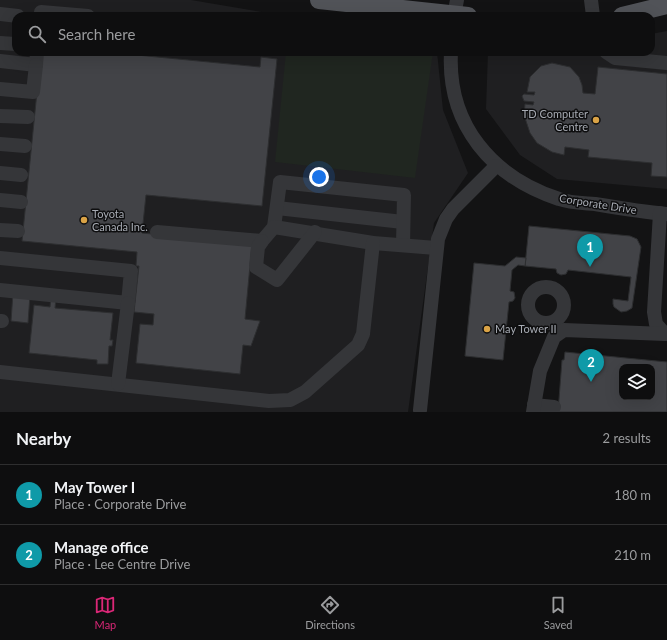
<!DOCTYPE html>
<html lang="en">
<head>
<meta charset="utf-8">
<style>
	body { margin:0; font-family:Lato,sans-serif; background:#171718; color:#f1f3f6 }
	.controls { position:absolute; right:12px; bottom:12px; display:grid; overflow:hidden; border-radius:8px; box-shadow:0 4px 16px #0002 }
	.controls button { width:36px; height:36px; display:grid; place-items:center; padding:0; border:0; border-bottom:1px solid #2e2e2f; background:#0e0e0f; color:#f1f3f6; font:20px sans-serif }
	.you { position:absolute; left:319px; top:177px; width:14px; height:14px; margin:-10px; border:3px solid #fff; border-radius:50%; background:#1a73e8; box-shadow:0 0 0 6px #1a73e833 }
	.badge { display:grid; place-items:center; width:26px; height:26px; border-radius:50%; background:#db2777; color:#fff; font-size:13px; font-weight:700 }
	.pin { position:absolute; translate:-50% -33px; filter:drop-shadow(0 1px 2px #0008) }
	.pin::after { content:''; position:absolute; top:21px; width:14px; height:12px; background:inherit; clip-path:polygon(0 0,100% 0,50% 100%) }
	.list { margin:0; padding:0; list-style:none }
	h2 { display:flex; justify-content:space-between; align-items:center; height:52px; margin:0; padding:0 16px; font-size:17px }
	h2 small { font-size:13px; font-weight:400; color:#9b9c9e }
	.list li { display:grid; grid-template-columns:26px 1fr auto; gap:12px; align-items:center; box-sizing:border-box; height:60px; padding:0 16px; border-top:1px solid #2e2e2f }
	.list b { display:block; font-size:15px; white-space:nowrap }
	.list p { margin:0; font-size:13px; white-space:nowrap; color:#9b9c9e }
	.list em { font-size:13px; font-style:normal; color:#9b9c9e }
	.icon { flex:none; width:22px; height:22px; fill:none; stroke:currentColor; stroke-width:2; stroke-linecap:round; stroke-linejoin:round }
	.map { position:relative; flex:none; width:667px; height:412px; overflow:hidden }
	.search { position:absolute; background:#0e0e0f; box-shadow:0 4px 16px #0002; left:12px; right:12px; top:12px; height:44px; display:flex; align-items:center; gap:10px; box-sizing:border-box; padding:0 14px; border-radius:12px; color:#9b9c9e; font-size:15px }
	.sheet { height:172px; background:#0e0e0f }
	nav { display:flex; justify-content:space-around; align-items:center; box-sizing:border-box; height:56px; border-top:1px solid #2e2e2f; background:#0e0e0f; font-size:11px; color:#9b9c9e }
	nav a { display:grid; justify-items:center; gap:2px }
	nav .on { color:#db2777 }
	.map>svg:first-child { display:block }
	.built { fill:#1f1f21 }
	.green { fill:#202620 }
	.building { fill:#424347; stroke:#2d2e30; fill-rule:evenodd }
	.lines { fill:none; stroke-linecap:round; stroke-linejoin:round }
	.minor { stroke:#353639; stroke-width:14 }
	.major { stroke:#515358; stroke-width:18 }
	.poi-dot { fill:#daa346; stroke:#0e0e0f; stroke-width:1.5 }
	.labels { text-anchor:middle; stroke-width:3; stroke-linejoin:round; paint-order:stroke }
	.poi-label { font-size:11px; fill:#a7abb3; stroke:#0e0e0f; text-anchor:start }
	.street-label { font-size:11px; fill:#a7abb3; stroke:#0e0e0f }
</style>
</head>
<body>
<div class="map">
<svg width="667" height="412" viewBox="0 0 667 412">
	<rect width="100%" height="100%" fill="#131314"/>
	<g class="built">
		<path d="M0,0H191L285,16H16V52H437L443,110L468,173L434,223L408,412H0Z"/>
		<path d="M667,31V189L557,179L520,155L486,109L488,52H651V34Z"/>
	</g>
	<path class="green" d="M286,52H433L415,178L275,162Z"/>
	<g class="building">
		<path d="M41,52H106L260,67L261,57L277,59L262,206L146,195L142,233L252,244L245,319L260,321L251,346L243,345L240,374L136,363L140,324L153,325L154,314L134,312L139,266H136L137,252L22,241Z"/>
		<path d="M552,63L570,67L579,77L582,85L583,93L595,94L598,67L667,74V177L651,176L652,163L588,157L589,150L565,147L564,155L552,152L537,143L530,133L524,115L525,104L533,105L534,102L524,101L522,96L524,94L534,95L535,92H527L530,77L541,66Z"/>
		<path d="M529,226L630,236L637,239L641,247L632,308L627,311L621,312L614,307L613,304V299L628,301L631,277L568,270L566,274L561,275L557,273L556,269L525,266Z"/>
		<path d="M516,257L526,258L525,266L518,265L512,270L510,291L514,292L515,298L513,301L509,302L503,360L465,356L474,263L505,266Z"/>
		<path d="M13,293L30,295L28,323L11,321Z"/>
		<path d="M51,297L56,298L55,308L113,313L110,340H113L112,346H109L108,364H97V360L29,353L34,305L50,307Z"/>
		<path d="M565,352L667,362V412H558L562,360H564ZM622,367H652V397H622Z"/>
	</g>
	<g class="lines">
		<g class="minor">
			<path d="M591,0L593,16"/>
			<path d="M41,12L88,16"/>
			<path d="M0,14L18,16"/>
			<path d="M454,16L457,0"/>
			<path d="M0,43L16,44"/>
			<path d="M451,52C447,125 492,177 559,199C570,203 583,203 595,204C619,208 643,212 667,214"/>
			<path d="M606,52L615,58L667,63"/>
			<path d="M0,61L36,65L37,52"/>
			<path d="M0,89L33,92L36,65"/>
			<path d="M0,116L28,117"/>
			<path d="M0,144L25,146"/>
			<path d="M0,173L21,175"/>
			<path d="M0,200L21,202"/>
			<path d="M277,208L403,222"/>
			<path d="M660,213L654,312L656,324L665,334H667"/>
			<path d="M274,227L280,182L404,195L403,245"/>
			<path d="M0,230L18,231"/>
			<path d="M157,232L262,241L274,227L373,243L436,248"/>
			<path d="M262,241L258,247L256,267L277,280L315,232"/>
			<path d="M0,258L131,271L128,303L0,290"/>
			<circle cx="546" cy="305" r="18"/>
			<path d="M0,321H2"/>
			<path d="M0,372L269,401L290,400L305,392L358,345L363,334L373,243"/>
			<path d="M118,384L128,303"/>
			<path d="M534,405L554,407"/>
			<path d="M420,410L438,239L446,219L453,209L496,166"/>
			<path d="M533,412L540,371L554,337L564,330L665,334"/>
		</g>
		<g class="major">
			<path d="M319,0L468,16"/>
			<path d="M622,16L667,5"/>
		</g>
	</g>
	<g class="poi-dot">
		<circle cx="596" cy="120" r="4"/>
		<circle cx="84" cy="220" r="4"/>
		<circle cx="487" cy="329" r="4"/>
	</g>
	<g class="labels">
		<g class="poi-label">
			<text x="588" y="118" text-anchor="end">TD Computer<tspan x="588" dy="13">Centre</tspan></text>
			<text x="92" y="218">Toyota<tspan x="92" dy="13">Canada Inc.</tspan></text>
			<text x="495" y="333">May Tower II</text>
		</g>
		<g class="street-label">
			<text transform="translate(598 204) rotate(9)" y="4">Corporate Drive</text>
		</g>
	</g>
</svg>
<div class="controls">
<button><svg class="icon" aria-label="layers" viewBox="0 0 24 24"><path d="M12 4l9 5-9 5-9-5zM3 14l9 5 9-5"/></svg></button>
</div>
<div class="you"></div>
<div class="pin badge" style="left:590px;top:267px;background:#0f9aa8">1</div>
<div class="pin badge" style="left:591px;top:382px;background:#0f9aa8">2</div>
<div class="search"><svg class="icon" aria-label="search" viewBox="0 0 24 24"><circle cx="10" cy="10" r="6"/><path d="M15 15l6 6"/></svg>Search here</div>
</div>
<section class="sheet">
<h2>Nearby<small>2 results</small></h2>
<ul class="list">
<li><span class="badge" style="background:#0f9aa8">1</span><div><b>May Tower I</b><p>Place · Corporate Drive</p></div><em>180 m</em></li>
<li><span class="badge" style="background:#0f9aa8">2</span><div><b>Manage office</b><p>Place · Lee Centre Drive</p></div><em>210 m</em></li>
</ul>
</section>
<nav>
<a class="on"><svg class="icon" aria-label="map" viewBox="0 0 24 24"><path d="M3 6l6-2 6 2 6-2v14l-6 2-6-2-6 2zM9 4v14M15 6v14"/></svg>Map</a>
<a><svg class="icon" aria-label="directions" viewBox="0 0 24 24"><path d="M12 3l9 9-9 9-9-9zM9 14v-3h6M13 9l2 2-2 2"/></svg>Directions</a>
<a><svg class="icon" aria-label="saved" viewBox="0 0 24 24"><path d="M7 4h10v16l-5-4-5 4z"/></svg>Saved</a>
</nav>
</body>
</html>
